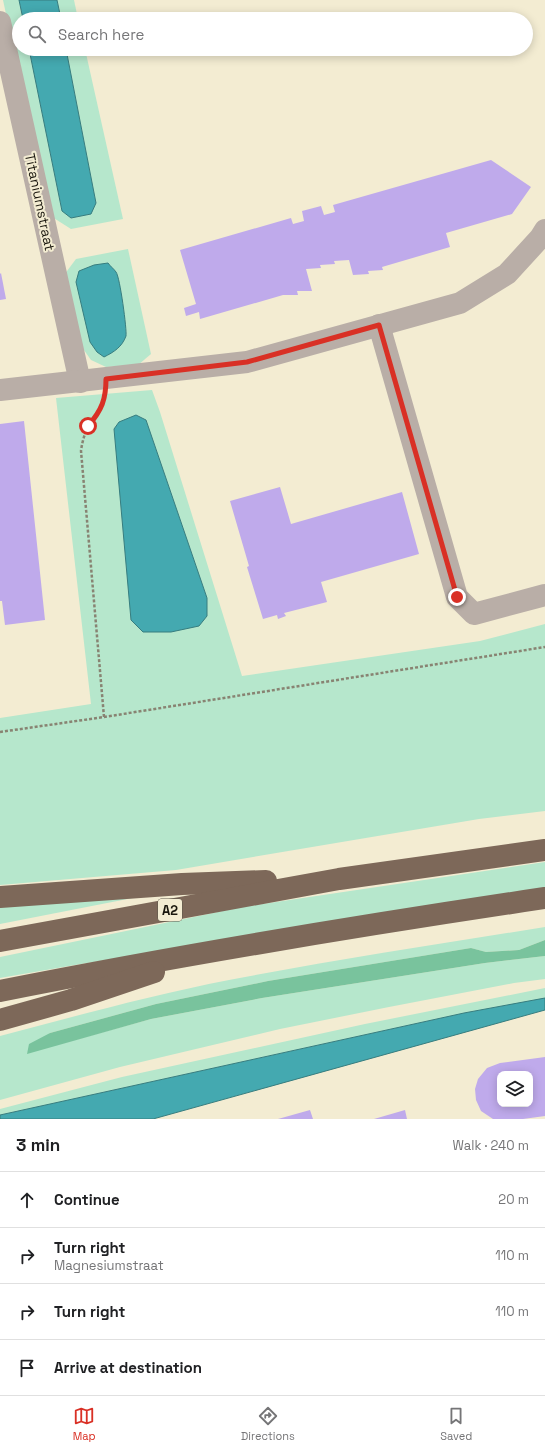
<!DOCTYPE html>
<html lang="en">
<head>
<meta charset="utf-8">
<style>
	body { margin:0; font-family:"Space Grotesk",sans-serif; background:#f6f6f6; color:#202124 }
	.controls { position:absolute; right:12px; bottom:12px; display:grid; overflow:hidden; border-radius:8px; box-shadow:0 2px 10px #0003 }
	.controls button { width:36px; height:36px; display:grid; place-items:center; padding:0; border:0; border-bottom:1px solid #e0e0e0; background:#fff; color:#202124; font:20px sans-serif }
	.stop { position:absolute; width:12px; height:12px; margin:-9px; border:3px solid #d93025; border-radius:50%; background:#fff }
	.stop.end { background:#d93025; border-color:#fff; box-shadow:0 1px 4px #0008 }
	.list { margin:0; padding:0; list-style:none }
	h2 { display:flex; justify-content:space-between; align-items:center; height:52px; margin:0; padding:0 16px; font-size:17px }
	h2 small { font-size:13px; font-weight:400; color:#757577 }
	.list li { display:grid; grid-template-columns:26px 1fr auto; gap:12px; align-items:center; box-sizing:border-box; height:56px; padding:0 16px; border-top:1px solid #e0e0e0 }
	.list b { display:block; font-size:15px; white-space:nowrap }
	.list p { margin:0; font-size:13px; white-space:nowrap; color:#757577 }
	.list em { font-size:13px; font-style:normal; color:#757577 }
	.icon { flex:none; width:22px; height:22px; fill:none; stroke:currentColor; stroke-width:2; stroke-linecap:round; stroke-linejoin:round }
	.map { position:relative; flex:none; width:545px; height:1119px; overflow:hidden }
	.search { position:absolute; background:#fff; box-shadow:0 2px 10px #0003; left:12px; right:12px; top:12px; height:44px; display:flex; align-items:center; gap:10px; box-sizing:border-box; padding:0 14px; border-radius:22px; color:#757577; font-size:15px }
	.sheet { height:276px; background:#fff }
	nav { display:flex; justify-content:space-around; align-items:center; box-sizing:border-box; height:56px; border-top:1px solid #e0e0e0; background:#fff; font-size:11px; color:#757577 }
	nav a { display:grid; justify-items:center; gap:2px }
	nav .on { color:#d93025 }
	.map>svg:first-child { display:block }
	.green { fill:#b6e7cc; fill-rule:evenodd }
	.forest { fill:#79c39d }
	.water { fill:#44a9b0; stroke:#377d7f }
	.building { fill:#bfaaeb; fill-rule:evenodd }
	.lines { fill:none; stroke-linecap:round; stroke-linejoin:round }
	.path { stroke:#888372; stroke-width:2.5; stroke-dasharray:3 2; stroke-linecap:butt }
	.minor { stroke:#b9aea7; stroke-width:22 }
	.highway { stroke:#7d6859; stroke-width:22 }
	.route { stroke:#d93025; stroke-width:5 }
	.labels { text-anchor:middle; stroke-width:4; stroke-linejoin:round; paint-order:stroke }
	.shield { fill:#f3ecd2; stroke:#5a5648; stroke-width:1 }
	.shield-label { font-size:13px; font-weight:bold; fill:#19160d }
	.street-label { font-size:14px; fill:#19160d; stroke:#f3ecd2 }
</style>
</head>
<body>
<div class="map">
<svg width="545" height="1119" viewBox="0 0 545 1119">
	<rect width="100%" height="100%" fill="#f3ecd2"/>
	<g class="green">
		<path d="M3,0H19L23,19H19V49H29L62,211L96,203L66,49H85L123,219L71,229L49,215Z"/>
		<path d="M57,0H74L78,19H61Z"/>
		<path d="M128,249L151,354L138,365L106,367L91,360L79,343L64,275L76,259Z"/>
		<path d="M152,390L160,412L242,676L480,641L545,624V811L479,819L176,870L0,885V718L91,704L56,398ZM136,415L146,420L207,598V616Z"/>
		<path d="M545,862V889L75,965L0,978V957L242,907Z"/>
		<path d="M153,894L0,924V905Z"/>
		<path d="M545,927V940L519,950L486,952L471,948L268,981L156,1004L50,1033L27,1053L151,1019L262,998L485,963L545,956V979L514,983L389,1007L280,1029L120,1067L0,1100V1036C76,1016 152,995 229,980C334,960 439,944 545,927Z"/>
		<path d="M545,988V999L464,1013L0,1115V1109L122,1077L365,1024Z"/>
	</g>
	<path class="forest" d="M545,940V956L485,963L262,998L151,1019L27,1054L29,1044L50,1033L156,1004L268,981L471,948L486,952L519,950Z"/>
	<g class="water">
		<path d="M19,0H57L61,19H23Z"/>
		<path d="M29,49H66L96,203L91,214L71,218L62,211Z"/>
		<path d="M108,263C110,266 114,269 116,272C120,277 127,330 126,336C122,347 114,352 104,357L97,352L90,342L76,282L79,271L94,265Z"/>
		<path d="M136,415L146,420L207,598V616L199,626L171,632H143L131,620L114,429L119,422Z"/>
		<path d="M545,998V1010L153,1119H0V1115L464,1013Z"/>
	</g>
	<g class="building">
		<path d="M491,160L531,187L512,214L446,233L450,247L382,267L383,270L368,271L369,274L353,275L349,260L334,261L335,264L320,265L321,268L306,269L312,291H297L298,295H283L200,319L199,312L186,316L184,308L196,304L180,250L291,218L293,224L304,221L302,211L321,206L324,215L335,212L333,205Z"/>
		<path d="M1,273L6,299L0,300V274Z"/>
		<path d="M24,421L45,620L5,625L2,601H0V424Z"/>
		<path d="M280,487L291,524L402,492L419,554L321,582L327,602L284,613L286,616L278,619L277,615L263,619L247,567L249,566L230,501Z"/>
		<path d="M545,1057V1116L523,1119H493L481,1111L476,1100L475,1089L478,1079L487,1068L500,1063ZM500,1074H530V1104H500Z"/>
		<path d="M310,1110L313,1119H278Z"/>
		<path d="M405,1110L407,1119H374Z"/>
	</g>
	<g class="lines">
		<g class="path">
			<path d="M104,717L81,451C82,443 84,435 88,427C93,417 102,410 105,397"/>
			<path d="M0,732L104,717L545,647"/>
		</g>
		<g class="minor">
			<path d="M0,22L80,382"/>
			<path d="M379,325L457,597L474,614L545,595"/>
			<path d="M0,390L247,362L460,303L507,274L540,238L545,230"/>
		</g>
		<g class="highway">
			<path d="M0,897L182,884L266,881"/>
			<path d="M0,941L339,879L545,850"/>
			<path d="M0,991C181,955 363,925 545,898"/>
			<path d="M0,1020L71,1000L154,972"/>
		</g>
	</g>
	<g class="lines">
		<path class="route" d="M88,426C102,410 106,399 106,379L247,362L379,325L457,597"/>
	</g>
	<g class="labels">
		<rect class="shield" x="158" y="899" width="24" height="22" rx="3"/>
		<g class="shield-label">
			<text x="170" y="915">A2</text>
		</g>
		<g class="street-label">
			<text transform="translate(40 202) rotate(78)" y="5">Titaniumstraat</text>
		</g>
	</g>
</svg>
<div class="controls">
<button><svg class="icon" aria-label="layers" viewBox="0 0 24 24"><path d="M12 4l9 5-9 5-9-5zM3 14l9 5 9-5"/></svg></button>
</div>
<div class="stop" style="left:88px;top:426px"></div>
<div class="stop end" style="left:457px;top:597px"></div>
<div class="search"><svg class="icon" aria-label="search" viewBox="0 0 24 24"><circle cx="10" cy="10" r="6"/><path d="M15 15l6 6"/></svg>Search here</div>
</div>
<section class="sheet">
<h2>3 min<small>Walk · 240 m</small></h2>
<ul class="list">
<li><svg class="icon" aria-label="ahead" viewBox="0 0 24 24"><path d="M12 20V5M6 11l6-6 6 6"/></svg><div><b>Continue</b></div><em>20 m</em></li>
<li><svg class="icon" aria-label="right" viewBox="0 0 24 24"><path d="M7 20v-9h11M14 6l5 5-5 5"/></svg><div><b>Turn right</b><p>Magnesiumstraat</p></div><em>110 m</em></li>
<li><svg class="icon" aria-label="right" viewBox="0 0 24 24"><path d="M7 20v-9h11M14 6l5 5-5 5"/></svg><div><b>Turn right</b></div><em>110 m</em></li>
<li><svg class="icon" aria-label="arrive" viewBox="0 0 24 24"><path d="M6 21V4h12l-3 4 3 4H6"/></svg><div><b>Arrive at destination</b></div></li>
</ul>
</section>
<nav>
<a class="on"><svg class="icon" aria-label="map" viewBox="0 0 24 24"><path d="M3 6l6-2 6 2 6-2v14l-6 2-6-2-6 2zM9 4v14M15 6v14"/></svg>Map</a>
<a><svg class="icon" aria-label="directions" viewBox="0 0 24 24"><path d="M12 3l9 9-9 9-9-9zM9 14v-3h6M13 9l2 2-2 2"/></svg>Directions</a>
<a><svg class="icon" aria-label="saved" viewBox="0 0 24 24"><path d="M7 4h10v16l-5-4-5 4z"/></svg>Saved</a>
</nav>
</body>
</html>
